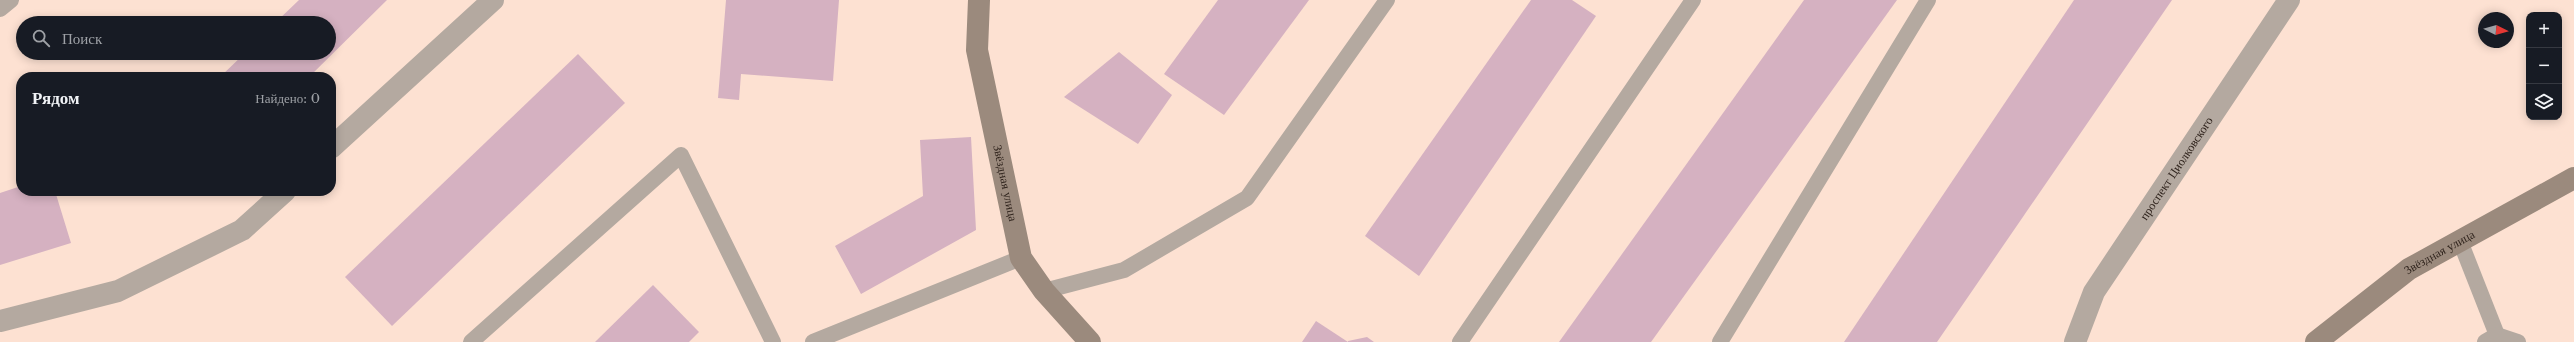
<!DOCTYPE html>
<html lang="ru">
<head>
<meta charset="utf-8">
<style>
	body { margin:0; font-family:"Libre Baskerville",serif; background:#20242c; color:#f1f3f6 }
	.controls { position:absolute; right:12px; top:12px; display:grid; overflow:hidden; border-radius:8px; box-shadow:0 2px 10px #0003 }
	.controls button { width:36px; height:36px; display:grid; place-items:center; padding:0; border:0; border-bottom:1px solid #363941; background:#171b24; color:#f1f3f6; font:20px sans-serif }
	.compass { position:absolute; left:2478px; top:12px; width:36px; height:36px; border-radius:50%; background:#171b24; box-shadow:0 2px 10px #0003; rotate:95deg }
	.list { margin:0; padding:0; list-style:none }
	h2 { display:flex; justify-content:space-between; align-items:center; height:52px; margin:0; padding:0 16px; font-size:17px }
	h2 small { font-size:13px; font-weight:400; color:#9ea1a6 }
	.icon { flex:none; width:22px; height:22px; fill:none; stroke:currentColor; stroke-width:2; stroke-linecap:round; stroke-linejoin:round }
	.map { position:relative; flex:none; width:2574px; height:342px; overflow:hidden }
	.search { position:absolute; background:#171b24; box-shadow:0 2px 10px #0003; left:16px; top:16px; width:320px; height:44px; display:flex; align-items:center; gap:10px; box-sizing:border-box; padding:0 14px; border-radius:22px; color:#9ea1a6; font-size:15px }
	.panel { position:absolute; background:#171b24; box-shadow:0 2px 10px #0003; left:16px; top:72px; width:320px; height:124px; border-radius:16px }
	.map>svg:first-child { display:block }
	.building { fill:#d5b1c1 }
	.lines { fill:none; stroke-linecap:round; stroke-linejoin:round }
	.lane { stroke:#b4a9a0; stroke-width:16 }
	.street { stroke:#b4a9a0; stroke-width:22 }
	.secondary { stroke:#9b8a7d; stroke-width:22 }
	.labels { text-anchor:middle; stroke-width:3.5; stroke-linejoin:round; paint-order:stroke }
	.street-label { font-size:12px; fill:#30241d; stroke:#fff }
</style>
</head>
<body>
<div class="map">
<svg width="2574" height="342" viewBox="0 0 2574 342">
	<rect width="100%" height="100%" fill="#fde1d2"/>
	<g class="building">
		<path d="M299,0H387L309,77H220L245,53H329V23H275Z"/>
		<path d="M726,0H839L833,81L741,74L739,100L718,98Z"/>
		<path d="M1218,0H1309L1224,115L1164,74Z"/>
		<path d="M1531,0H1572L1596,16L1419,276L1365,236Z"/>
		<path d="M1804,0H1897L1651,342H1559Z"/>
		<path d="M2074,0H2172L1937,342H1844Z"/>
		<path d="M1119,52L1172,95L1138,144L1064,97Z"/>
		<path d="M578,54L625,103L392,326L345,277Z"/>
		<path d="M971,137L976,230L861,294L835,246L923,196L920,140Z"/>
		<path d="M21,186V191H55L71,243L0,265V193Z"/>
		<path d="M653,285L699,332L689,342H595Z"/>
		<path d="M1316,321L1348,342H1302Z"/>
		<path d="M1367,337L1374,342H1348V341Z"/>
	</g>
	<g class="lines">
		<g class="lane">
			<path d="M0,9L11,0"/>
			<path d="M2460,241L2497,335"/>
			<path d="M1044,291L1124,270L1247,198L1387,0"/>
			<path d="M471,342L681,155L773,342"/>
			<path d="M813,342L1021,258"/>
			<path d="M1460,342L1693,0"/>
			<path d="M1720,342L1928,0"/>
			<path d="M2485,342L2497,335L2518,342"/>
		</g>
		<g class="street">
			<path d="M331,148L493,0"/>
			<path d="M0,321L118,291L242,230L285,191"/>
			<path id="s1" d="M2075,342L2094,292L2289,0"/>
		</g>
		<g class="secondary">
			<path id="s2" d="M979,0L977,50L1021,258L1044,291L1090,342"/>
			<path id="s3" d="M2316,342L2409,269L2574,178"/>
		</g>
	</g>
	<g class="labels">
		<g class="street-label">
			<text dy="4" stroke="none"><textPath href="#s1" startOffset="202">проспект Циолковского</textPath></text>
			<text dy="4" stroke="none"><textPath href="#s2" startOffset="186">Звёздная улица</textPath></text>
			<text dy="4" stroke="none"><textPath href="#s3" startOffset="153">Звёздная улица</textPath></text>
		</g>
	</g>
</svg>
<div class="controls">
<button>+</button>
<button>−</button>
<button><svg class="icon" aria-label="layers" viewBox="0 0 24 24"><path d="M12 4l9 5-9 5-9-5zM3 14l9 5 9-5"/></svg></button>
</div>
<svg class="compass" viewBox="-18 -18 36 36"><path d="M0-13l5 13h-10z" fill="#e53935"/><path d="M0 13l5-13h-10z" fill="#9ea1a6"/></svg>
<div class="search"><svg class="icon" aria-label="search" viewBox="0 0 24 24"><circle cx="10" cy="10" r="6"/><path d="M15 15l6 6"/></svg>Поиск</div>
<section class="panel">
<h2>Рядом<small>Найдено: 0</small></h2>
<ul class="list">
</ul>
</section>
</div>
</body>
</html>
